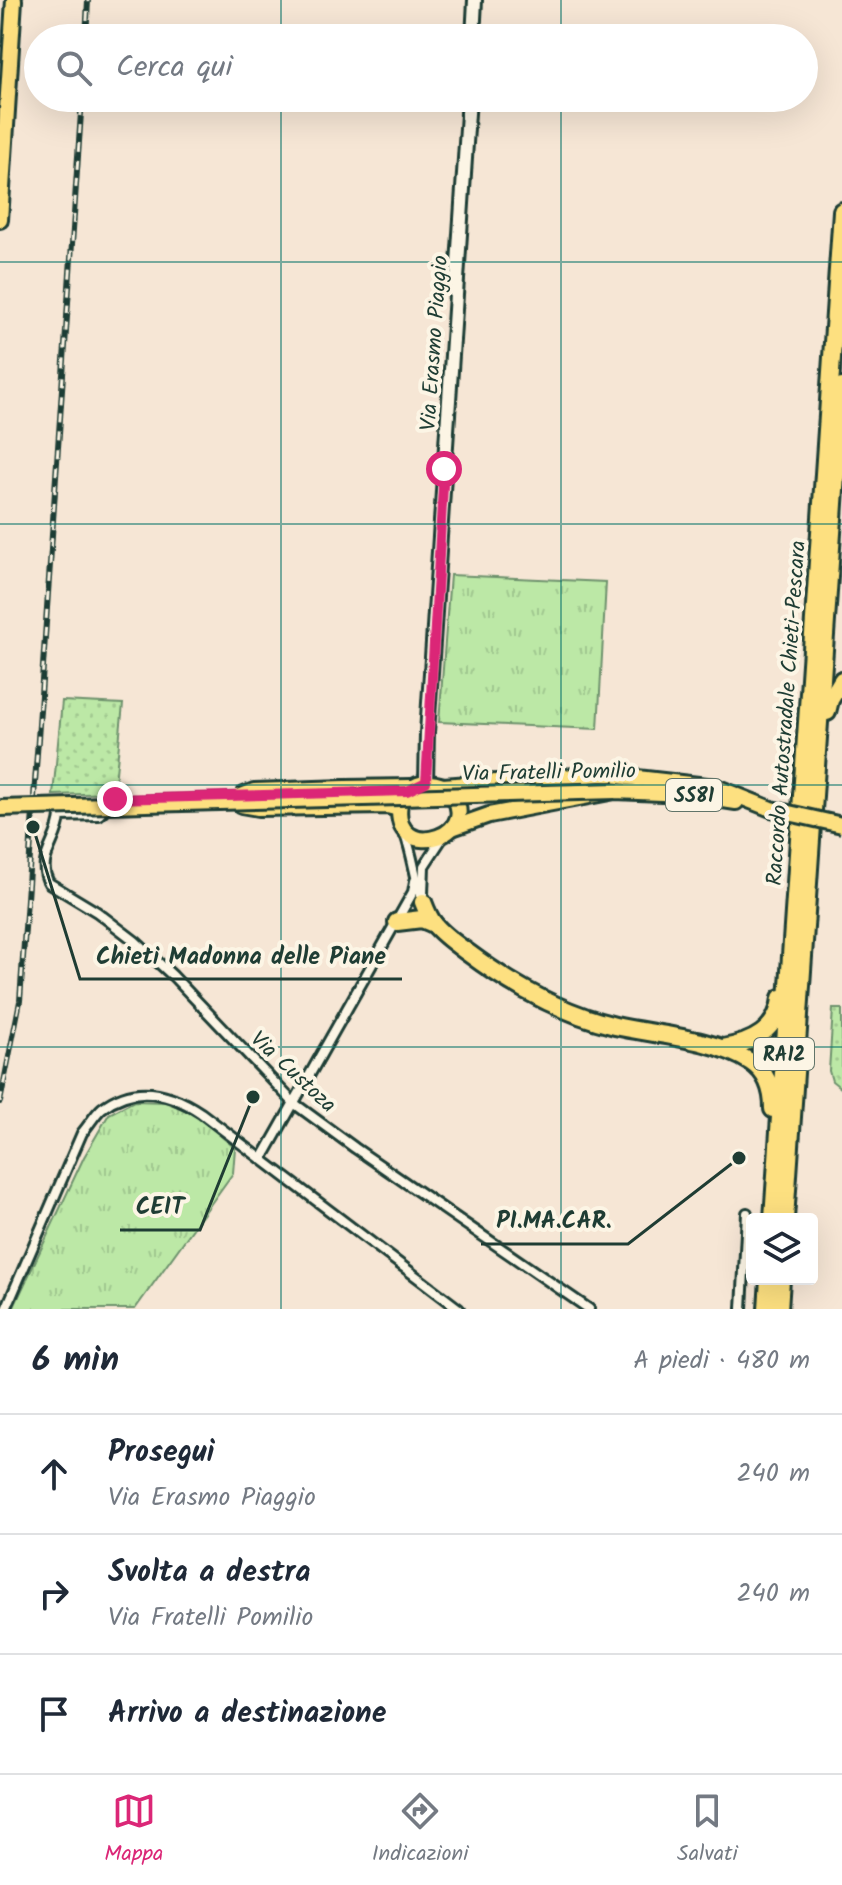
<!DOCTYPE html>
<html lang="it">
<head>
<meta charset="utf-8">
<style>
	body { margin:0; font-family:Kalam,sans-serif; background:#f2f2f3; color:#1f2937 }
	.controls { position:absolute; right:24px; bottom:24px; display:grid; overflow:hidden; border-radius:8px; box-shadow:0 8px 32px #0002 }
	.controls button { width:72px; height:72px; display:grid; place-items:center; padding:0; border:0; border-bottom:2px solid #e0e1e3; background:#fff; color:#1f2937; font:40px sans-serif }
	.stop { position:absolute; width:24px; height:24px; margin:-18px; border:6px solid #db2777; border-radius:50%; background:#fff }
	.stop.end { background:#db2777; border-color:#fff; box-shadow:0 2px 8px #0008 }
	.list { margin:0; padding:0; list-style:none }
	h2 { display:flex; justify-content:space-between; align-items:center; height:104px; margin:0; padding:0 32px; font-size:34px }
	h2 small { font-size:26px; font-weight:400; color:#747a83 }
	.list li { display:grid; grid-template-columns:52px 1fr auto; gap:24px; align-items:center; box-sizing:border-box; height:120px; padding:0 32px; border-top:2px solid #e0e1e3 }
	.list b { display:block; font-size:30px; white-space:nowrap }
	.list p { margin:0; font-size:26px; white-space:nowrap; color:#747a83 }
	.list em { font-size:26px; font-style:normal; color:#747a83 }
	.icon { flex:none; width:44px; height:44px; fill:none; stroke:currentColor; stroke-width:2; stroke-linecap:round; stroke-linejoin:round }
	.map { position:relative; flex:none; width:842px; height:1309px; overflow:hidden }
	.search { position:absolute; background:#fff; box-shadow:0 8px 32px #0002; left:24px; right:24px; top:24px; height:88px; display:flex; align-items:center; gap:20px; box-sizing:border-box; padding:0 28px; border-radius:44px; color:#747a83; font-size:30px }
	.sheet { height:464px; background:#fff }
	nav { display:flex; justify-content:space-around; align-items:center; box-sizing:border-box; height:112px; border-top:2px solid #e0e1e3; background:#fff; font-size:22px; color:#747a83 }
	nav a { display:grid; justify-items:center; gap:4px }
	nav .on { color:#db2777 }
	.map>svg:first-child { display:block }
	.grass { fill:url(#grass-tufts); stroke:#6e926d; stroke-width:2 }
	.park { fill:url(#park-dots); stroke:#6e926d; stroke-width:2 }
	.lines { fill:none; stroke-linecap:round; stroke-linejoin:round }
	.street-casing { stroke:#1f3d34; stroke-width:14 }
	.secondary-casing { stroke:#1f3d34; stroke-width:18 }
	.primary-casing { stroke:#1f3d34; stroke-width:20 }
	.highway-casing { stroke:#1f3d34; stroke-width:22 }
	.street { stroke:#fcf5e5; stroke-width:8 }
	.secondary { stroke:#fcf5e5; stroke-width:12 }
	.primary { stroke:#fde080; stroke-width:14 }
	.highway { stroke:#fde080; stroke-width:16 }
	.rail-casing { stroke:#1f3d34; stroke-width:6 }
	.rail { stroke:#fcf5e5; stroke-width:3; stroke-dasharray:9; stroke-linecap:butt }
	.primary-bridge-casing { stroke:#1f3d34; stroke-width:20; stroke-linecap:butt }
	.primary-bridge { stroke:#fde080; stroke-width:14 }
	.route { stroke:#db2777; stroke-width:10 }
	.grid { fill:none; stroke:#0f766e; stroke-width:2; stroke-opacity:0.55 }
	.labels { text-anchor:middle; stroke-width:8; stroke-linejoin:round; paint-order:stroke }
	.shield { fill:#fcf5e5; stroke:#617469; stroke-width:2 }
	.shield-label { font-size:20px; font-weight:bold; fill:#1f3d34 }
	.street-label { font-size:22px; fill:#1f3d34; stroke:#fcf5e5 }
	.leader { fill:none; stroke:#1f3d34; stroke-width:3 }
	.callout-dot { fill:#1f3d34; stroke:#fcf5e5; stroke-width:3 }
	.callout-label { font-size:24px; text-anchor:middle; font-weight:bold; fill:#1f3d34; stroke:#fcf5e5; stroke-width:8; stroke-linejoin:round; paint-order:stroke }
</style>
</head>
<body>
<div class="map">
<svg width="842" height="1309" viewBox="0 0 842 1309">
	<defs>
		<pattern id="grass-tufts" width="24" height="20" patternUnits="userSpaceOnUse" patternTransform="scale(2)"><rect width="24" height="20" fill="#bce8a6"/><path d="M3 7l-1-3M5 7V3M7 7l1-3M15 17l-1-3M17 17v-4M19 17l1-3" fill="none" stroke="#a1c890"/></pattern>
		<pattern id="park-dots" width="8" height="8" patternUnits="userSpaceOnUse" patternTransform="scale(2)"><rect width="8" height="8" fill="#bce8a6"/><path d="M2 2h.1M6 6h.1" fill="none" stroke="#a1c890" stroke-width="1.8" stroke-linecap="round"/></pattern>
	</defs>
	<rect width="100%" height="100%" fill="#f6e6d5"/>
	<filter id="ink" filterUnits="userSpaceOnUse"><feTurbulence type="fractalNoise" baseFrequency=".0125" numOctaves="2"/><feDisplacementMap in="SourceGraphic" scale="16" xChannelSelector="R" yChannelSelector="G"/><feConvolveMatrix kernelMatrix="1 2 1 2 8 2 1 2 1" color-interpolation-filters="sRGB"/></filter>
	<g filter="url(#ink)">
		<g class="grass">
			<path d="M450,575L606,582L598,729L439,722Z"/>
			<path d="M134,1101L166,1102L195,1114L235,1148L233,1173L135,1309H13L84,1157L109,1114Z"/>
		</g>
		<g class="park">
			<path d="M62,701L123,704L114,793L53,795Z"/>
			<path d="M833,1009H842V1089L832,1081L829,1071Z"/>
		</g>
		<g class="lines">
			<g class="street-casing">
				<g id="street">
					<path d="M109,805L99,815L60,816C59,840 35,859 49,883L97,912L135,941L173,976L295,1104L355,1148L589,1309"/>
					<path d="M405,834C413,856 415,879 423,902"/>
					<path d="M423,894L424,866L443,837"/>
					<path d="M262,1159L413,892L415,881"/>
					<path d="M6,1309L82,1133C89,1125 95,1114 102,1108C135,1083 170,1092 201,1113L459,1309"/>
					<path d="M742,1309L747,1213"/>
				</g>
			</g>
			<g class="secondary-casing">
				<g id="secondary">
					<path d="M473,38L475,0"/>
					<path d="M426,782L427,733L469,98"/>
				</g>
			</g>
			<g class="primary-casing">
				<g id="primary">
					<path d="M0,220L14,0"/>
					<path d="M443,786C498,832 389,870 400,803C409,784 424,779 443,786L602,774L716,787L771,809"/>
					<path d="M345,788L412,787"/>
					<path d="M241,805L258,808L387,806L399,809"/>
					<path d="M452,828L489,815L615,791L685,794L736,802"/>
				</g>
			</g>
			<g class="highway-casing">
				<g id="highway">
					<path d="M827,712L830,700L842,680"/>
					<path d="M423,902C426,910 429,918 434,924C443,935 456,944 467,952C511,985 561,1013 615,1026C656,1035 714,1038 751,1062C768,1073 773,1090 773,1109"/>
					<path d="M397,922L422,919L434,924"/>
					<path d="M723,1048C752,1043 778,1031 781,998"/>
					<path d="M773,1219L842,211"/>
					<path d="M785,1219L842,387"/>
					<path d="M767,1309L769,1279"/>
					<path d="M779,1309L781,1279"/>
				</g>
			</g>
			<use href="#street" class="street"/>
			<use href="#secondary" class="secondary"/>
			<use href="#primary" class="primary"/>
			<use href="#highway" class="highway"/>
			<g class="rail-casing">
				<g id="rail">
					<path d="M86,38L88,0"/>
					<path d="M0,1102L20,1001L82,98"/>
				</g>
			</g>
			<use href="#rail" class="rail"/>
			<g class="primary-bridge-casing">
				<g id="primary-bridge">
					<path d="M239,797L254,791L345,788"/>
					<path d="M0,808L615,791"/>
					<path d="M771,809L842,825"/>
				</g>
			</g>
			<use href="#primary-bridge" class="primary-bridge"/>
		</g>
	</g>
	<g class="lines" filter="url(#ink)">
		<path class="route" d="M115,799L407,791L426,782L444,469"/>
	</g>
	<path class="grid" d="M281,0V38M561,0V38M281,98V1309M561,98V1309M0,262H842M0,524H842M0,785H842M0,1047H842"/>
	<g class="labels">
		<g class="shield">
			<rect x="666" y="779" width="56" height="32" rx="6"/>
			<rect x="754" y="1038" width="60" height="32" rx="6"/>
		</g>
		<g class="shield-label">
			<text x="694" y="802">SS81</text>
			<text x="784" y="1061">RA12</text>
		</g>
		<g class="street-label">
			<text transform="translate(433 343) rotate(-86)" y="8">Via Erasmo Piaggio</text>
			<text transform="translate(785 713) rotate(-86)" y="8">Raccordo Autostradale Chieti-Pescara</text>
			<text transform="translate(549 771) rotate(-1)" y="8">Via Fratelli Pomilio</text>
			<text transform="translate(294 1071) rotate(43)" y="8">Via Custoza</text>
		</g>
	</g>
	<path class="leader" d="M33 827L80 979H402M253 1097L200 1230H120M739 1158L628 1244H481"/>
	<g class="callout-dot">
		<circle cx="33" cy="827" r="8"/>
		<circle cx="253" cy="1097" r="8"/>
		<circle cx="739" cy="1158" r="8"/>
	</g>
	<g class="callout-label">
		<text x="241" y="964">Chieti Madonna delle Piane</text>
		<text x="160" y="1214">CEIT</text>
		<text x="554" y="1228">PI.MA.CAR.</text>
	</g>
</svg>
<div class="controls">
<button><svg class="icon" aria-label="layers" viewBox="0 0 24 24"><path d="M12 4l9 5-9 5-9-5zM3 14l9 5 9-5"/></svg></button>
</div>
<div class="stop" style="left:444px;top:469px"></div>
<div class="stop end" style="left:115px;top:799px"></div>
<div class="search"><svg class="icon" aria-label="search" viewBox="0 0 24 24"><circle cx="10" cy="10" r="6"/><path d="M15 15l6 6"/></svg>Cerca qui</div>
</div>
<section class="sheet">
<h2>6 min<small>A piedi · 480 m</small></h2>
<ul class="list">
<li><svg class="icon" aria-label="ahead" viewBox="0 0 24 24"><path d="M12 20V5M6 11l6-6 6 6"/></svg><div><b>Prosegui</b><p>Via Erasmo Piaggio</p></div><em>240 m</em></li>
<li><svg class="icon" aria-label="right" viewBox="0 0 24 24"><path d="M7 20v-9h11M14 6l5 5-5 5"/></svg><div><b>Svolta a destra</b><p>Via Fratelli Pomilio</p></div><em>240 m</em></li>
<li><svg class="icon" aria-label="arrive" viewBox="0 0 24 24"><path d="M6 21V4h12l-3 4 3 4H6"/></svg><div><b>Arrivo a destinazione</b></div></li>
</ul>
</section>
<nav>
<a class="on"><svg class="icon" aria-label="map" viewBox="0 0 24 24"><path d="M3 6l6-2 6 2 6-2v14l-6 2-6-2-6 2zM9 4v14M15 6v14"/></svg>Mappa</a>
<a><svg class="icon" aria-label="directions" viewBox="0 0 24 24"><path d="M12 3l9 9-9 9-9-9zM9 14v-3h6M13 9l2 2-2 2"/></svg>Indicazioni</a>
<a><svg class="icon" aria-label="saved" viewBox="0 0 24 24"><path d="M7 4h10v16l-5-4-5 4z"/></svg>Salvati</a>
</nav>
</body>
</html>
